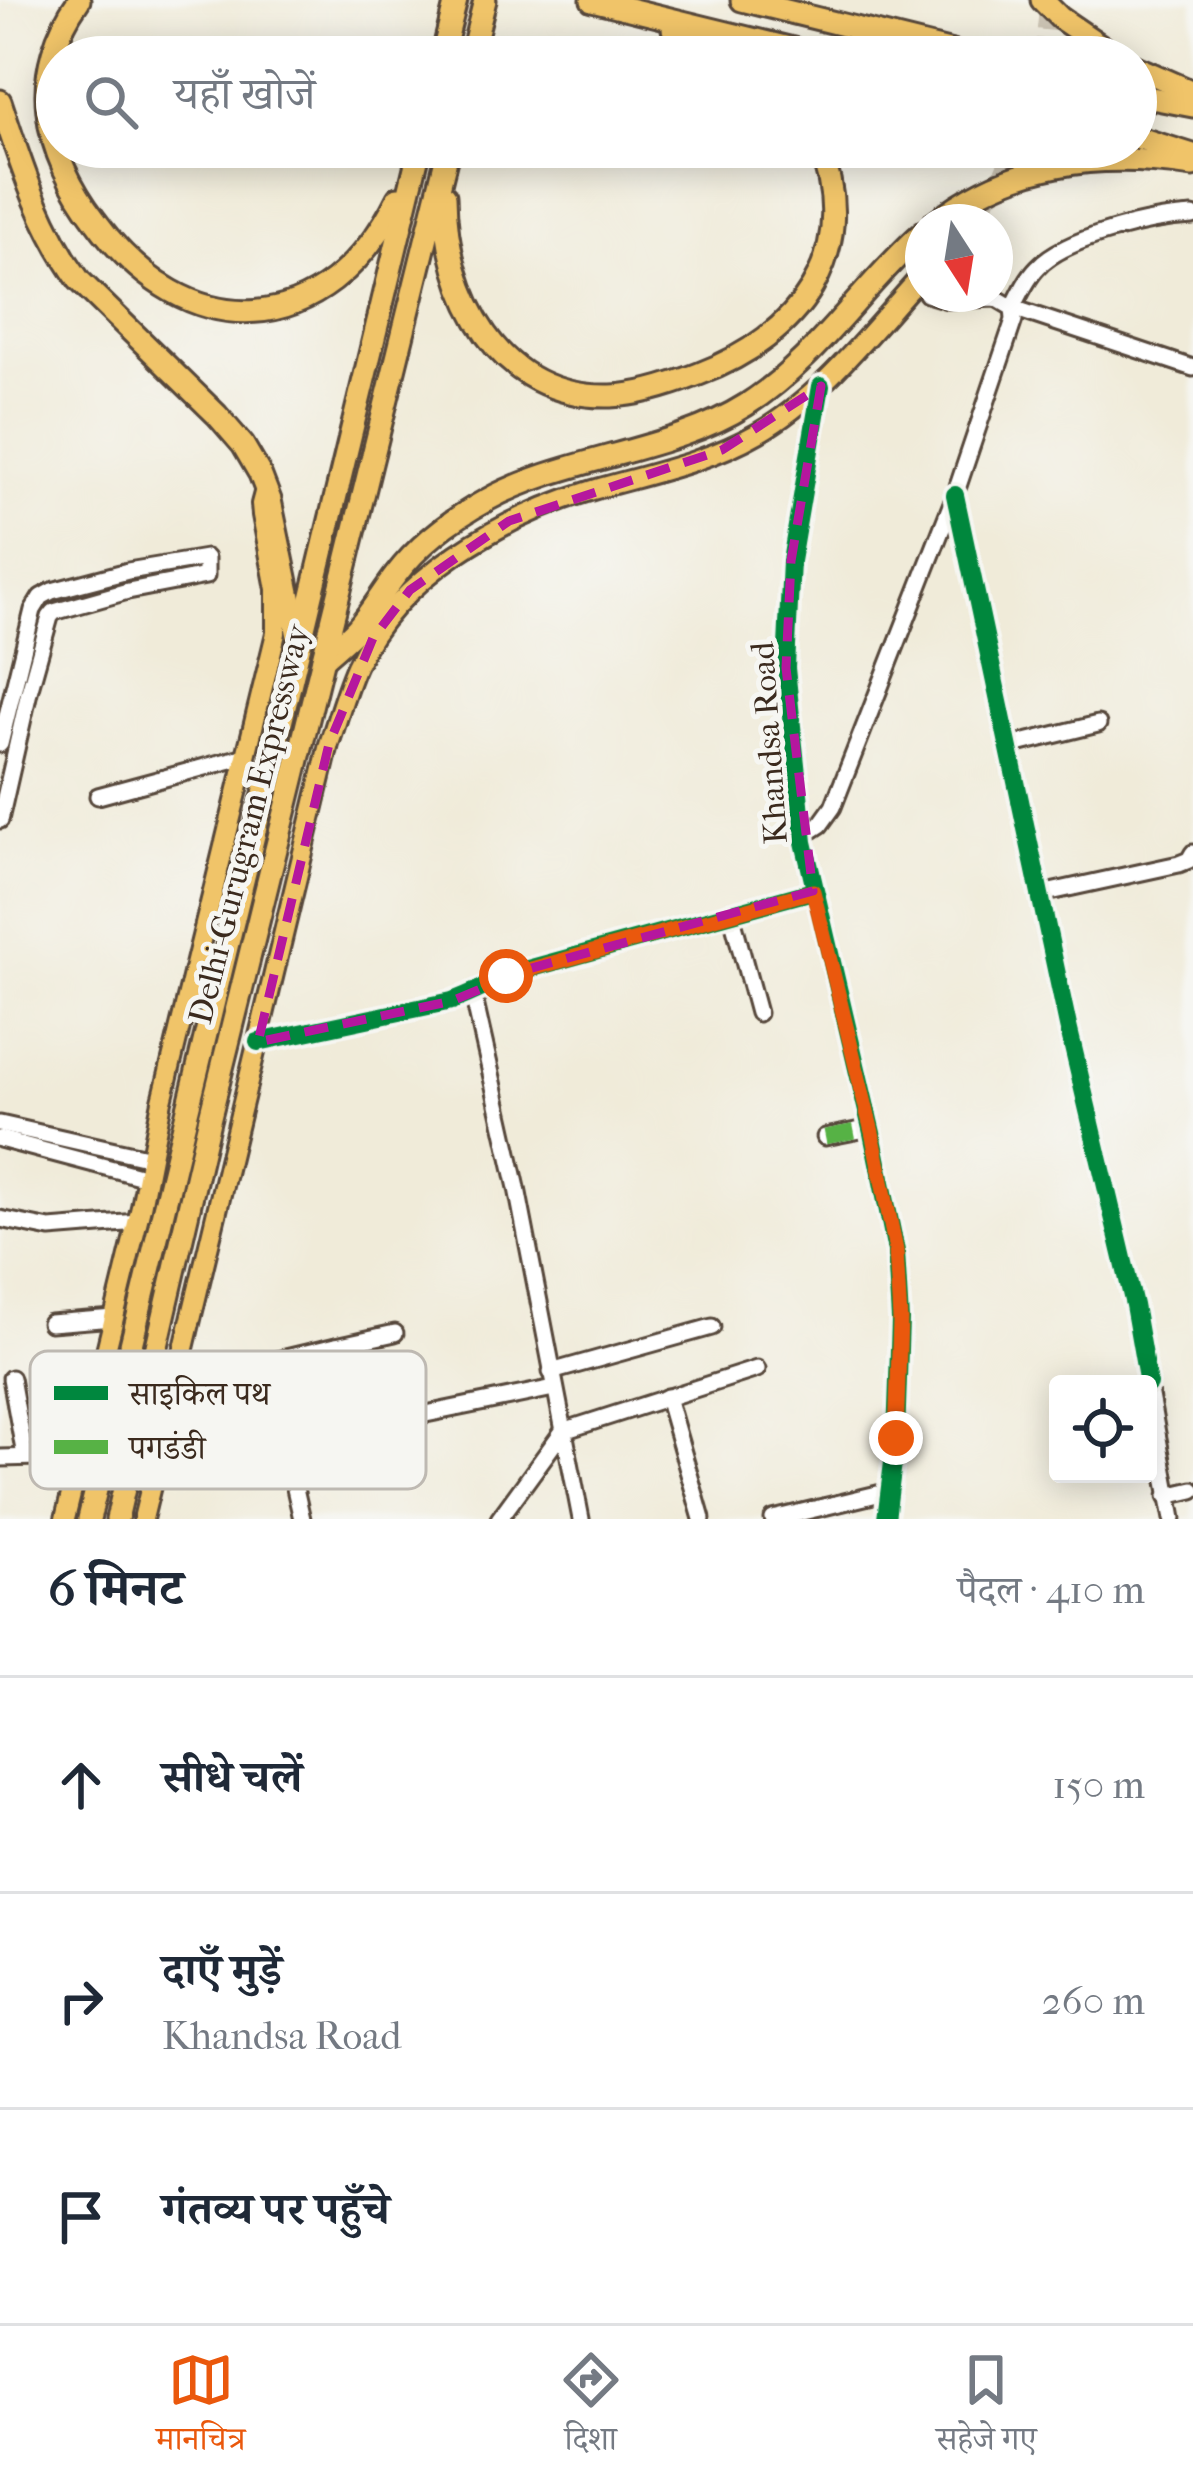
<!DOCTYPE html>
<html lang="hi">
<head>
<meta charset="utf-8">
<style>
	body { margin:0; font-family:"IM FELL French Canon","Noto Serif Devanagari",serif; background:#f6f6f7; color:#1f2937 }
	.controls { position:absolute; right:36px; bottom:36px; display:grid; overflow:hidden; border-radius:12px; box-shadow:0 6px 30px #0003 }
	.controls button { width:108px; height:108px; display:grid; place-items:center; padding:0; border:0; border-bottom:3px solid #e0e1e3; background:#fff; color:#1f2937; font:60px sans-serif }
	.compass { position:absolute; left:905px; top:204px; width:108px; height:108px; border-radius:50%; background:#fff; box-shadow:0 6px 30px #0003; rotate:168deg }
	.stop { position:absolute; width:36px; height:36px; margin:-27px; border:9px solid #ea580c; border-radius:50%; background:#fff }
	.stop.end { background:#ea580c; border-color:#fff; box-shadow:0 3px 12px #0008 }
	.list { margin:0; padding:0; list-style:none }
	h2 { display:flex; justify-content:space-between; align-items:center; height:156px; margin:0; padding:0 48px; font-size:51px }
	h2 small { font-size:39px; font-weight:400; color:#747a83 }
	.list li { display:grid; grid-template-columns:78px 1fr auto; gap:36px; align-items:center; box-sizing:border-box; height:216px; padding:0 48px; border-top:3px solid #e0e1e3 }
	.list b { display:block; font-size:45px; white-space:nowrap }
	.list p { margin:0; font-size:39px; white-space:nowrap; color:#747a83 }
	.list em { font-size:39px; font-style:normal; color:#747a83 }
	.icon { flex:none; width:66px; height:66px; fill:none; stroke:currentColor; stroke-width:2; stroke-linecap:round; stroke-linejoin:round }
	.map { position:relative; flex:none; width:1193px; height:1519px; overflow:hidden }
	.search { position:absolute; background:#fff; box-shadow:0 6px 30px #0003; left:36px; right:36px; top:36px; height:132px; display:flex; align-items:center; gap:30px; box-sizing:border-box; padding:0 42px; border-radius:66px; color:#747a83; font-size:45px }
	.sheet { height:804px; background:#fff }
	nav { display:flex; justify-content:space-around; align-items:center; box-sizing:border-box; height:168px; border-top:3px solid #e0e1e3; background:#fff; font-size:33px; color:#747a83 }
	nav a { display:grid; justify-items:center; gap:6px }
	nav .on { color:#ea580c }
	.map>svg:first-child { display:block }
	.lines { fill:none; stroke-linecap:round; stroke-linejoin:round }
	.major-tunnel { stroke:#ccc4b4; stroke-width:18; stroke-dasharray:18 9; stroke-linecap:butt }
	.minor-casing { stroke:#56473a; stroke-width:21 }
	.major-casing { stroke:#56473a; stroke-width:24 }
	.highway-casing { stroke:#56473a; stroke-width:27 }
	.minor { stroke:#fff; stroke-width:15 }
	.major { stroke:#f0c469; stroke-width:18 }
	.highway { stroke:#f0c469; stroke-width:21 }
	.quiet { stroke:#57b245; stroke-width:15; stroke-dasharray:30 15; stroke-linecap:butt }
	.cycleway-casing { stroke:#f6f6f2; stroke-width:26 }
	.cycleway { stroke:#00873e; stroke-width:18 }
	.route { stroke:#ea580c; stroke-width:15 }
	.marked { fill:none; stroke:#b5179e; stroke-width:9; stroke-dasharray:24 15; stroke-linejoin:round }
	.labels { text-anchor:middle; stroke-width:10; stroke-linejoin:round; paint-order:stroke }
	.street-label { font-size:33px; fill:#3b2a1e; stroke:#f6f6f2 }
	.key { fill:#f6f6f2; stroke:#beb9b2; stroke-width:3 }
	.key-label { font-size:33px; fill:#3b2a1e }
</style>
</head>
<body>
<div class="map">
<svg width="1193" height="1519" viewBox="0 0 1193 1519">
	<rect width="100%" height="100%" fill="#f6f6f2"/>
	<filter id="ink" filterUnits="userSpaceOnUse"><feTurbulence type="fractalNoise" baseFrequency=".00833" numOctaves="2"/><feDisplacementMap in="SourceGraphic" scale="24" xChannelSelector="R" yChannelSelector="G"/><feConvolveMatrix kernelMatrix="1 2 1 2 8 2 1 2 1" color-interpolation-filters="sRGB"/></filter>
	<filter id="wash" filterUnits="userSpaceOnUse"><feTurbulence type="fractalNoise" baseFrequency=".004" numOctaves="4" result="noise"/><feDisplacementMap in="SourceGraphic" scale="48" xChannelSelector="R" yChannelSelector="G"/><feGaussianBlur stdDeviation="2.7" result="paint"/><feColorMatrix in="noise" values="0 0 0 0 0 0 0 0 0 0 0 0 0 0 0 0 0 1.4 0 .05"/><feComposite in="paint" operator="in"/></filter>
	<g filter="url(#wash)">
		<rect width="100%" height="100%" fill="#f0ebd9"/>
	</g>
	<g filter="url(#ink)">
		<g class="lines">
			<g class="major-tunnel">
				<path d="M1043,57L1049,0"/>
				<path d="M969,222L997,186L1015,147"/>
			</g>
			<g class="minor-casing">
				<g id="minor">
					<path d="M1193,216C1152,218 1066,237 1038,267C1027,278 1020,294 1013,308L1193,368"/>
					<path d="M821,386L791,561L786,668L804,842L872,1133L896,1251L900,1320L896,1438L886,1519"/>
					<path d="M955,495L1068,1026L1134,1305L1148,1384"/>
					<path d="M0,744L33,610L41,597L52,591L128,571L206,558V576L128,591L54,612L50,617L29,692L0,820"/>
					<path d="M1009,746L1098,724"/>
					<path d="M98,796L246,756"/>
					<path d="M803,836L820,825L833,807L955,495L1014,320L1013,308L996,298L947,300L927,294"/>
					<path d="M1041,894L1179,864L1189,860L1193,853"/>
					<path d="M731,913L758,1013"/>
					<path d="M473,994L517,1188L581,1519"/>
					<path d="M258,1042L452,1001C478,992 501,977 528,969L813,891"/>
					<path d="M0,1124L151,1158"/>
					<path d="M825,1137L871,1128"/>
					<path d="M0,1139L147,1178"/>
					<path d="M0,1219L50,1229L138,1222"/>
					<path d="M50,1323L114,1318"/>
					<path d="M336,1346L395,1333"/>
					<path d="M551,1372L712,1327"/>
					<path d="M11,1378L25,1456"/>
					<path d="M1148,1385L1173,1519"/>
					<path d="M667,1397L702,1519"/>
					<path d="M169,1409L242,1402L247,1398L252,1372L256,1365L336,1346L354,1432"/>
					<path d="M0,1458L80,1456"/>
					<path d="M1167,1496L1193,1490"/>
					<path d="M302,1519L289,1462L290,1454L295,1448L421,1415L554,1388"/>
					<path d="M499,1519L563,1431L757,1369"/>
					<path d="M773,1519L890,1491"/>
				</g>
			</g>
			<g class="major-casing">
				<g id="major">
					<path d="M65,1519L141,1207L162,1101L276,633V589L262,515L261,504L265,489"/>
					<path d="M143,1519L329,744C338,718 345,691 356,666C397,576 503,517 593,490C649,474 708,462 758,433C824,395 872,329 923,274"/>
				</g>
			</g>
			<g class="highway-casing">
				<g id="highway">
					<path d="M79,0C56,32 43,72 48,112C52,151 72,190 95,220C188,349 327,342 398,198"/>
					<path d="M592,0L826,57"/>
					<path d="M742,0L973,57"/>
					<path d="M1042,0L1060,18L1117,57"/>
					<path d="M673,29L727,57"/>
					<path d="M442,57L456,0"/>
					<path d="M471,57L485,0"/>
					<path d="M1136,67L1193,92"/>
					<path d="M1136,95L1193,106"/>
					<path d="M0,101C21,164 39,225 79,280L217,415L243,445L260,474L270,500L298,636"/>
					<path d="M1136,137L1193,155"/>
					<path d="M445,196C446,295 497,399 611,396C641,395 671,385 699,374C798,337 862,254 819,147"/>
					<path d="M935,222C1012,161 1099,152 1193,166"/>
					<path d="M323,659C334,649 347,639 357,628C371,612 382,593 395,576C419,544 452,519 487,500C565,457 672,452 746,405C818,359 860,288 923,232"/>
					<path d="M89,1519L420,147"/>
					<path d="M117,1519L209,1121L449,147"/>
				</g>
			</g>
			<use href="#minor" class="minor"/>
			<use href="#major" class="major"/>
			<use href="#highway" class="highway"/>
			<path class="quiet" d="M825,1137L871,1128"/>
			<g class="cycleway-casing">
				<g id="cycleway">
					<path d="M821,386L791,561L786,668L804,842L872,1133L896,1251L900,1320L896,1438L886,1519"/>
					<path d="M955,495L1068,1026L1134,1305L1148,1384"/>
					<path d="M258,1042L452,1001C478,992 501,977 528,969L813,891"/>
				</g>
			</g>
			<use href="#cycleway" class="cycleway"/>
		</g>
	</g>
	<g class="lines" filter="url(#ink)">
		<path class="route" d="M506,976L813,891L872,1132L896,1250L900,1320L896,1438"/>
	</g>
	<path class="marked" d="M821,386L791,561L786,668L813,891L528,969L452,1001L258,1042L329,744L373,638L410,590L509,521L722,450Z"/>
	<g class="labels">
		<g class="street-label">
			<text transform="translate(768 743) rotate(-94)" y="12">Khandsa Road</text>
			<text transform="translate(248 824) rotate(-76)" y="12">Delhi-Gurugram Expressway</text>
		</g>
	</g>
	<rect x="30" y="1351" width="396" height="138" rx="18" class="key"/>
	<rect x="54" y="1386" width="54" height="14" fill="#00873e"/>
	<rect x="54" y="1440" width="54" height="14" fill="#57b245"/>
	<g class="key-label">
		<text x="129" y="1405">साइकिल पथ</text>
		<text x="129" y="1459">पगडंडी</text>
	</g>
</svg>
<div class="controls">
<button><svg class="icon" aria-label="locate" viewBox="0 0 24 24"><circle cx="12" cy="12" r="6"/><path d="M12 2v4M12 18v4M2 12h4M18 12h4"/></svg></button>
</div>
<svg class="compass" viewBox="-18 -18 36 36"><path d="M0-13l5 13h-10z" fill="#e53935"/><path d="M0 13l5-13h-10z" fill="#747a83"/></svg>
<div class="stop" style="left:506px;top:976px"></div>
<div class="stop end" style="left:896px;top:1438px"></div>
<div class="search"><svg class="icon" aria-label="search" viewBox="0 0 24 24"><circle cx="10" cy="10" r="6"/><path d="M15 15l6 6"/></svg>यहाँ खोजें</div>
</div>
<section class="sheet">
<h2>6 मिनट<small>पैदल · 410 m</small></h2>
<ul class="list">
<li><svg class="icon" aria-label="ahead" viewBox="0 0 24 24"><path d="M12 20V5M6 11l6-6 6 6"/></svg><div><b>सीधे चलें</b></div><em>150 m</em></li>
<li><svg class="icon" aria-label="right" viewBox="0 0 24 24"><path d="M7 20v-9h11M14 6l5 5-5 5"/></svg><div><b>दाएँ मुड़ें</b><p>Khandsa Road</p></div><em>260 m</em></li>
<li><svg class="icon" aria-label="arrive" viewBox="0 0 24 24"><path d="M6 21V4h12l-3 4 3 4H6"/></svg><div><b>गंतव्य पर पहुँचे</b></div></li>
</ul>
</section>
<nav>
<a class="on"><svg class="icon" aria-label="map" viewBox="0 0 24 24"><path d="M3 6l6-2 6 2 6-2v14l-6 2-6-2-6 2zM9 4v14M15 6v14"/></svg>मानचित्र</a>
<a><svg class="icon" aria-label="directions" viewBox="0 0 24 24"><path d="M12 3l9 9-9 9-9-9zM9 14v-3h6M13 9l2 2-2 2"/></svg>दिशा</a>
<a><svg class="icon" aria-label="saved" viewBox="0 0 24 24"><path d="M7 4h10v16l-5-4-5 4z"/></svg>सहेजे गए</a>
</nav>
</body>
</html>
